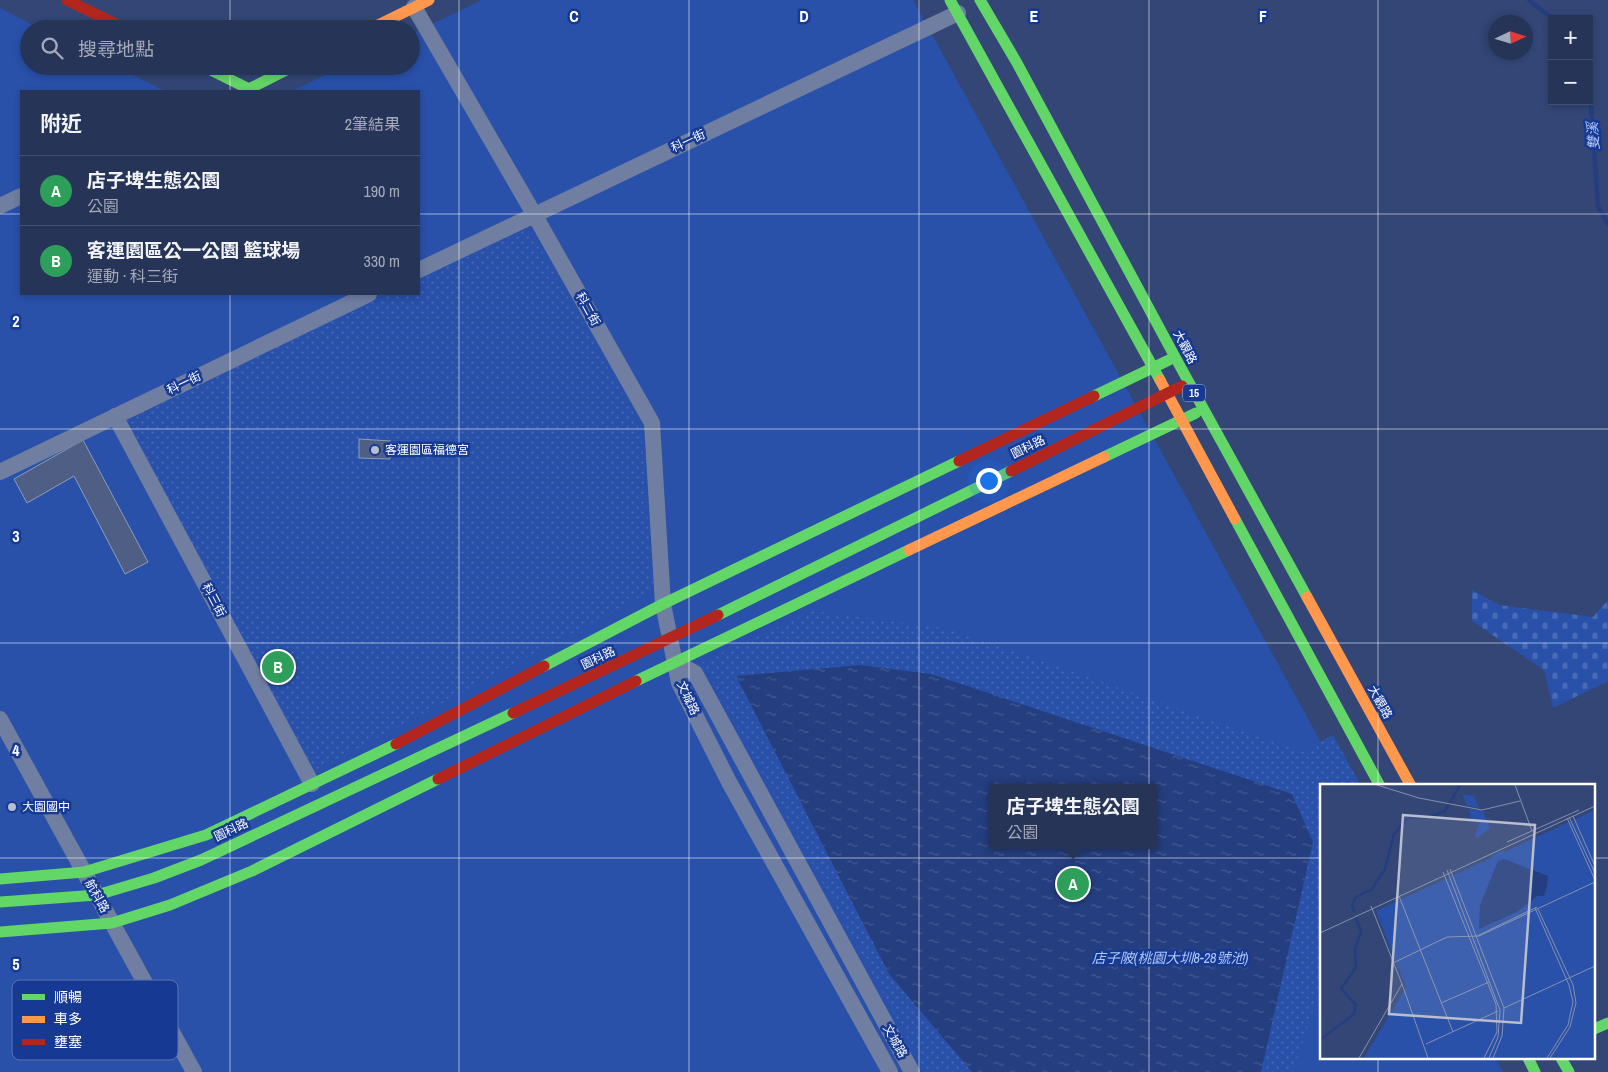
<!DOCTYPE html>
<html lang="zh-TW">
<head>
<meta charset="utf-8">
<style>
	body { margin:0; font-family:"Archivo Narrow","Noto Sans TC",sans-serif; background:#2e3c5e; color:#f1f3f6 }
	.controls { position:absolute; right:15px; top:15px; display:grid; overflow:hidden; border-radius:0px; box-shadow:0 2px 8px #0003 }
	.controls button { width:45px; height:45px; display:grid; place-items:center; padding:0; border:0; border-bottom:1px solid #424f6e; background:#263458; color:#f1f3f6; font:25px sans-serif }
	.compass { position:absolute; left:1488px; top:15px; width:45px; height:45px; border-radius:50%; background:#263458; box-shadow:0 2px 8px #0003; rotate:86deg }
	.you { position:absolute; left:988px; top:480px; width:18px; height:18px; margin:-12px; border:4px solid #fff; border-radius:50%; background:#1a73e8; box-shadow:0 0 0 8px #1a73e833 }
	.badge { display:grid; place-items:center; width:32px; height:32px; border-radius:50%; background:#8abfa5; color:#fff; font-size:16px; font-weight:700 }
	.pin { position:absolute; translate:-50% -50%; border:2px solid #fff; box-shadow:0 1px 5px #0006 }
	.popup { position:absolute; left:989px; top:784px; width:168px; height:65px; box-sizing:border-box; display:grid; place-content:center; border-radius:0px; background:#263458; filter:drop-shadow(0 1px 4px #0005); font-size:16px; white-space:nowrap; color:#a4aaba }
	.popup b { font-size:19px; color:#f1f3f6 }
	.popup::after { content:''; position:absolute; left:50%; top:100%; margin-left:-10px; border:10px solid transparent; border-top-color:#263458 }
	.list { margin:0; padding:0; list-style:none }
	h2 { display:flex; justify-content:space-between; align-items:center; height:65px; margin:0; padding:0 20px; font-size:21px }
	h2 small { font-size:16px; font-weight:400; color:#a4aaba }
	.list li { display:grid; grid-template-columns:32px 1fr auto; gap:15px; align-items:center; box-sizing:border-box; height:70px; padding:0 20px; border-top:1px solid #424f6e }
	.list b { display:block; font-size:19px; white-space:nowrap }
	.list p { margin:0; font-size:16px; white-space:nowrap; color:#a4aaba }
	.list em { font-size:16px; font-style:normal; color:#a4aaba }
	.icon { flex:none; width:28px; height:28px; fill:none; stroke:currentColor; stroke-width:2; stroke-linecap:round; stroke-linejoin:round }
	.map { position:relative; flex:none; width:1608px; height:1072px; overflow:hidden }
	.search { position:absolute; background:#263458; box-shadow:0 2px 8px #0003; left:20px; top:20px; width:400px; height:55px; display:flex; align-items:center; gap:12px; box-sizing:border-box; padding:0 18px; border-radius:28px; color:#a4aaba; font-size:19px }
	.panel { position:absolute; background:#263458; box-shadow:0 2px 8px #0003; left:20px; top:90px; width:400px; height:205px; border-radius:0px }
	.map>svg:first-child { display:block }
	.green { fill:#2951aa; fill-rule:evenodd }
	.cemetery { fill:url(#cemetery-stones) }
	.park { fill:url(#park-dots); fill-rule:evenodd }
	.water { fill:url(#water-ripples); fill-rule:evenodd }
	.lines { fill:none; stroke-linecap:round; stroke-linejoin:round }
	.stream { stroke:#243e7f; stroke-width:4.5 }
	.building { fill:#4e5e84; stroke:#909bb7 }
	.street { stroke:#707fa1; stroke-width:16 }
	.fast { stroke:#63d668; stroke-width:11 }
	.slow { stroke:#ff974d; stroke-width:11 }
	.jam { stroke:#b3261e; stroke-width:11 }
	.grid { fill:none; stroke:#fff; stroke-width:1; stroke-opacity:0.55 }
	.poi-dot { fill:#b8becf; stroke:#163a93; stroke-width:2 }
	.labels { text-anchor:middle; stroke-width:5; stroke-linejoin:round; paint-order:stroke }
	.shield { fill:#163a93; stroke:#b9c4df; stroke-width:1 }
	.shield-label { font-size:11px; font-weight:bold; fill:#fff }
	.street-label { font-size:12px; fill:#fff; stroke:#163a93 }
	.poi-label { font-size:12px; fill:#fff; stroke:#163a93; text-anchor:start }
	.water-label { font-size:14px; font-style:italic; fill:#b1c7f8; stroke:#163a93 }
	.inset-river { fill:none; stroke:#243e7f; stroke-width:2.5 }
	.inset-road { fill:none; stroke:#8590ad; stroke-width:1 }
	.view { fill:#b8becf; fill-opacity:0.15; stroke:#b8becf; stroke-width:2.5 }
	.inset-edge { fill:none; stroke:#fff; stroke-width:2.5 }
	.key { fill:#163a93; stroke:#5c75b3; stroke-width:1 }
	.key-label { font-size:14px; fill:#fff }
	.grid-label { font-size:16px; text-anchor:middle; font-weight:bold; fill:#fff; stroke:#163a93; stroke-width:5; stroke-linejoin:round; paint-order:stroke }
</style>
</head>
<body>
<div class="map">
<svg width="1608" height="1072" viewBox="0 0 1608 1072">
	<defs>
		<pattern id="cemetery-stones" width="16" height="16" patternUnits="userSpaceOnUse" patternTransform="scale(1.25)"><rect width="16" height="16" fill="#2951aa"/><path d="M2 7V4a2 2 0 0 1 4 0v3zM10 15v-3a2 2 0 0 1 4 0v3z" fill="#496bb7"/></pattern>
		<pattern id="park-dots" width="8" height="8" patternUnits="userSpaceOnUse" patternTransform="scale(1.25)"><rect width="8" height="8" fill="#2951aa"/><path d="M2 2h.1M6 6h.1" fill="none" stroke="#496bb7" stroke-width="1.8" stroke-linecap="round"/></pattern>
		<pattern id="water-ripples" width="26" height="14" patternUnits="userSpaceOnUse" patternTransform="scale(1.25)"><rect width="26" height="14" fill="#243e7f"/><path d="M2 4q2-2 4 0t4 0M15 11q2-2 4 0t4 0" fill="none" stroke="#455b92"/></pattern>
	</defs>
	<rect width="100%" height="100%" fill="#334676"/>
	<path class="green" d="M482,0H913L1345,786H1322V1058H1495L1503,1072H0V8L41,29H29V66H115L165,91H21V294H419V91H292L344,66H411V34ZM993,788H1153V845H993Z"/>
	<path class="cemetery" d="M1472,590L1499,605L1593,617L1608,600V681L1553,708L1544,670L1472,621Z"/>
	<g class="park">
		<path d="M529,228L641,426L653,590L314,772L124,420L390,294H419V280Z"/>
		<path d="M813,611L950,629L1302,752L1333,735L1361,786H1322V983L1293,1072H926L702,662ZM993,788H1153V845H993Z"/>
	</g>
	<path class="water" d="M860,665L931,674L1292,794L1313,842L1261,1072H972L889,974L736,676ZM993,788H1153V845H993Z"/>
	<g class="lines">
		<g class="stream">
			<path d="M1529,0L1553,19"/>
			<path d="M1589,76L1598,206L1608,224"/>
		</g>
	</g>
	<g class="building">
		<path d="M359,439L391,441L390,459L359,458Z"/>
		<path d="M83,440L148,562L125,574L74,476L27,503L14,479Z"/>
	</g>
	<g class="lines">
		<g class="street">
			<path d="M414,7L534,214L652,423L663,604L679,683L729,782L890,1072"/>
			<path d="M0,206L21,196"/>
			<path d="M419,270L958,13"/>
			<path d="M115,416L312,784"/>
			<path d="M0,472L369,294"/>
			<path d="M675,662L695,673L912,1072"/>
			<path d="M0,719L194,1072"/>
		</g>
		<g class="fast">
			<path d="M950,0L1160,380"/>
			<path d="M980,0L1017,63L1175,357L1307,597"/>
			<path d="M203,66L249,89L294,66"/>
			<path d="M1094,396L1169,360"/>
			<path d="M1104,457L1196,413"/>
			<path d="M1235,519L1380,786"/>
			<path d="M718,615L1011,471"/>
			<path d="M544,666L663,604L959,461"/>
			<path d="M636,681L909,550"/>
			<path d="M0,879L84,872L206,835L396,744"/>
			<path d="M0,902L97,895L154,878L201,860L513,713"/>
			<path d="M0,932L112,923L170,905L252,871L438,779"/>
			<path d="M1594,1029L1608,1023"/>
			<path d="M1528,1058L1535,1072"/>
			<path d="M1561,1058L1569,1072"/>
		</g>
		<g class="slow">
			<path d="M370,29L429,0"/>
			<path d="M1160,380L1235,519"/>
			<path d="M909,550L1104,457"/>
			<path d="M1307,597L1411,786"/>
		</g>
		<g class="jam">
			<path d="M67,0L126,29"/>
			<path d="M959,461L1094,396"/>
			<path d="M1011,471L1182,386"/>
			<path d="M513,713L718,615"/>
			<path d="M396,744L544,666"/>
			<path d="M438,779L636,681"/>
		</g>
	</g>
	<path class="grid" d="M230,0V29M459,0V1072M689,0V1072M919,0V1072M1149,0V1072M1378,0V786M230,66V91M0,214H21M419,214H1608M230,294V1072M0,429H1608M0,643H1608M0,858H1322M1594,858H1608M1378,1058V1072"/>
	<g class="poi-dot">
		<circle cx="375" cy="450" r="5"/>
		<circle cx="12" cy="807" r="5"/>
	</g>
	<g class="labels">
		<rect class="shield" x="1183" y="384.5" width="22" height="17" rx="4"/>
		<g class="shield-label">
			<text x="1194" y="397">15</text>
		</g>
		<g class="street-label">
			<text transform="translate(688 141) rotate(-25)" y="4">科一街</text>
			<text transform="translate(588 309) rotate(61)" y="4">科二街</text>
			<text transform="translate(1185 347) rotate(62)" y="4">大觀路</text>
			<text transform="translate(184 383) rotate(-26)" y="4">科一街</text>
			<text transform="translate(1028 447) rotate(-26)" y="4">園科路</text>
			<text transform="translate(214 600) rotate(62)" y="4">科三街</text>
			<text transform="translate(598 658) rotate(-25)" y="4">園科路</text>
			<text transform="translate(688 698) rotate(65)" y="4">文城路</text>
			<text transform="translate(1380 702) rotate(61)" y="4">大觀路</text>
			<text transform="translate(231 830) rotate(-25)" y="4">園科路</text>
			<text transform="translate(97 896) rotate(61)" y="4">航科路</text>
			<text transform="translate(895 1041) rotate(61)" y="4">文城路</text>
		</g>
		<g class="poi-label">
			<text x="385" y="454">客運園區福德宮</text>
			<text x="22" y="811">大園國中</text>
		</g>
		<g class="water-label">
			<text transform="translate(1593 136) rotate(-94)" y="5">雙溪</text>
			<text x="1170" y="963">店子陂(桃園大圳8-28號池)</text>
		</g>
	</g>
	<g transform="translate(1320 784)">
		<rect width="275" height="275" fill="#334676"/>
		<path d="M275,26V274H44L86,203L56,127Z" fill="#2951aa"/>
		<path d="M143,10L154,12L159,24L146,21ZM149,25L163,27L170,44L158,54L155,53L159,39L151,37Z" fill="#2951aa"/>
		<path d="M184,66L186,71L229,89L230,106L217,121L157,149L152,135L155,118L173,76L171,72ZM127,154H147L167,198L122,218L102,167Z" fill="#2951aa"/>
		<path d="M184,75L228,92L227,103L224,112H217L197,128L159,145L160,121L178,77Z" fill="#243e7f"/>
		<path class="inset-river" d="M34,128L32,121L36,113L52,105L65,85L74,50L88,34H108L125,27L140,1M0,256L34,230L36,221L21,205L36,183L35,166L41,147L36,134"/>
		<path class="inset-road" d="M57,1L99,14L162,26L200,17M195,1L212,47M253,32L275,82M249,33L275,89M247,34L275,96M187,58L259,26M130,85L184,224L182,252L173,274M127,86L180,226L178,253L169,274M123,88L176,220L177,248L164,274M79,112L133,248M215,124L249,201L253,218L248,241L227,274M218,125L253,201L256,219L250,243L230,274M0,149L275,22M157,152L217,123M73,179L127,153L159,152L275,98M82,200L108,274M121,219L169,198M184,224L275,182M106,260L178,227M39,274L82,200L51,122"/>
		<path class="view" d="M83,31L215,41L201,239L69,230Z"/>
		<rect width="275" height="275" class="inset-edge"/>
	</g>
	<rect x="12" y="980" width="166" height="80" rx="8" class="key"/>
	<rect x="22" y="994" width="23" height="6" fill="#63d668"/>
	<rect x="22" y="1016" width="23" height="7" fill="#ff974d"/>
	<rect x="22" y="1039" width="23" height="6" fill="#b3261e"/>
	<g class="key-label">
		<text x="54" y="1002">順暢</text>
		<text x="54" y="1024">車多</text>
		<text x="54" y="1047">壅塞</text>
	</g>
	<g class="grid-label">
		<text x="574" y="22">C</text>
		<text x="804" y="22">D</text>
		<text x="1034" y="22">E</text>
		<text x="1263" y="22">F</text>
		<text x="16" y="327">2</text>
		<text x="16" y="542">3</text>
		<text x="16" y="756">4</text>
		<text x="16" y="970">5</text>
	</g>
</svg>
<div class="controls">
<button>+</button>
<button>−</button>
</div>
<svg class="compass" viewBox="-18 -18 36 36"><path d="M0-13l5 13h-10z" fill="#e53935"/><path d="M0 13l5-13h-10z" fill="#a4aaba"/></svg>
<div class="you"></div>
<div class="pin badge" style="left:1073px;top:884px;background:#2e9e5b">A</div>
<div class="popup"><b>店子埤生態公園</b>公園</div>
<div class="pin badge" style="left:278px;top:667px;background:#2e9e5b">B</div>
<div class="search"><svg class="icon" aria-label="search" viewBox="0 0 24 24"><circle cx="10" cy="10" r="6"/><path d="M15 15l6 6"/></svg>搜尋地點</div>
<section class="panel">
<h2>附近<small>2筆結果</small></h2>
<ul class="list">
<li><span class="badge" style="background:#2e9e5b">A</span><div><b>店子埤生態公園</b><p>公園</p></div><em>190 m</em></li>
<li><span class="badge" style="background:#2e9e5b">B</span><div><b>客運園區公一公園 籃球場</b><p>運動 · 科三街</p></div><em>330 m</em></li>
</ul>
</section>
</div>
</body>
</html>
